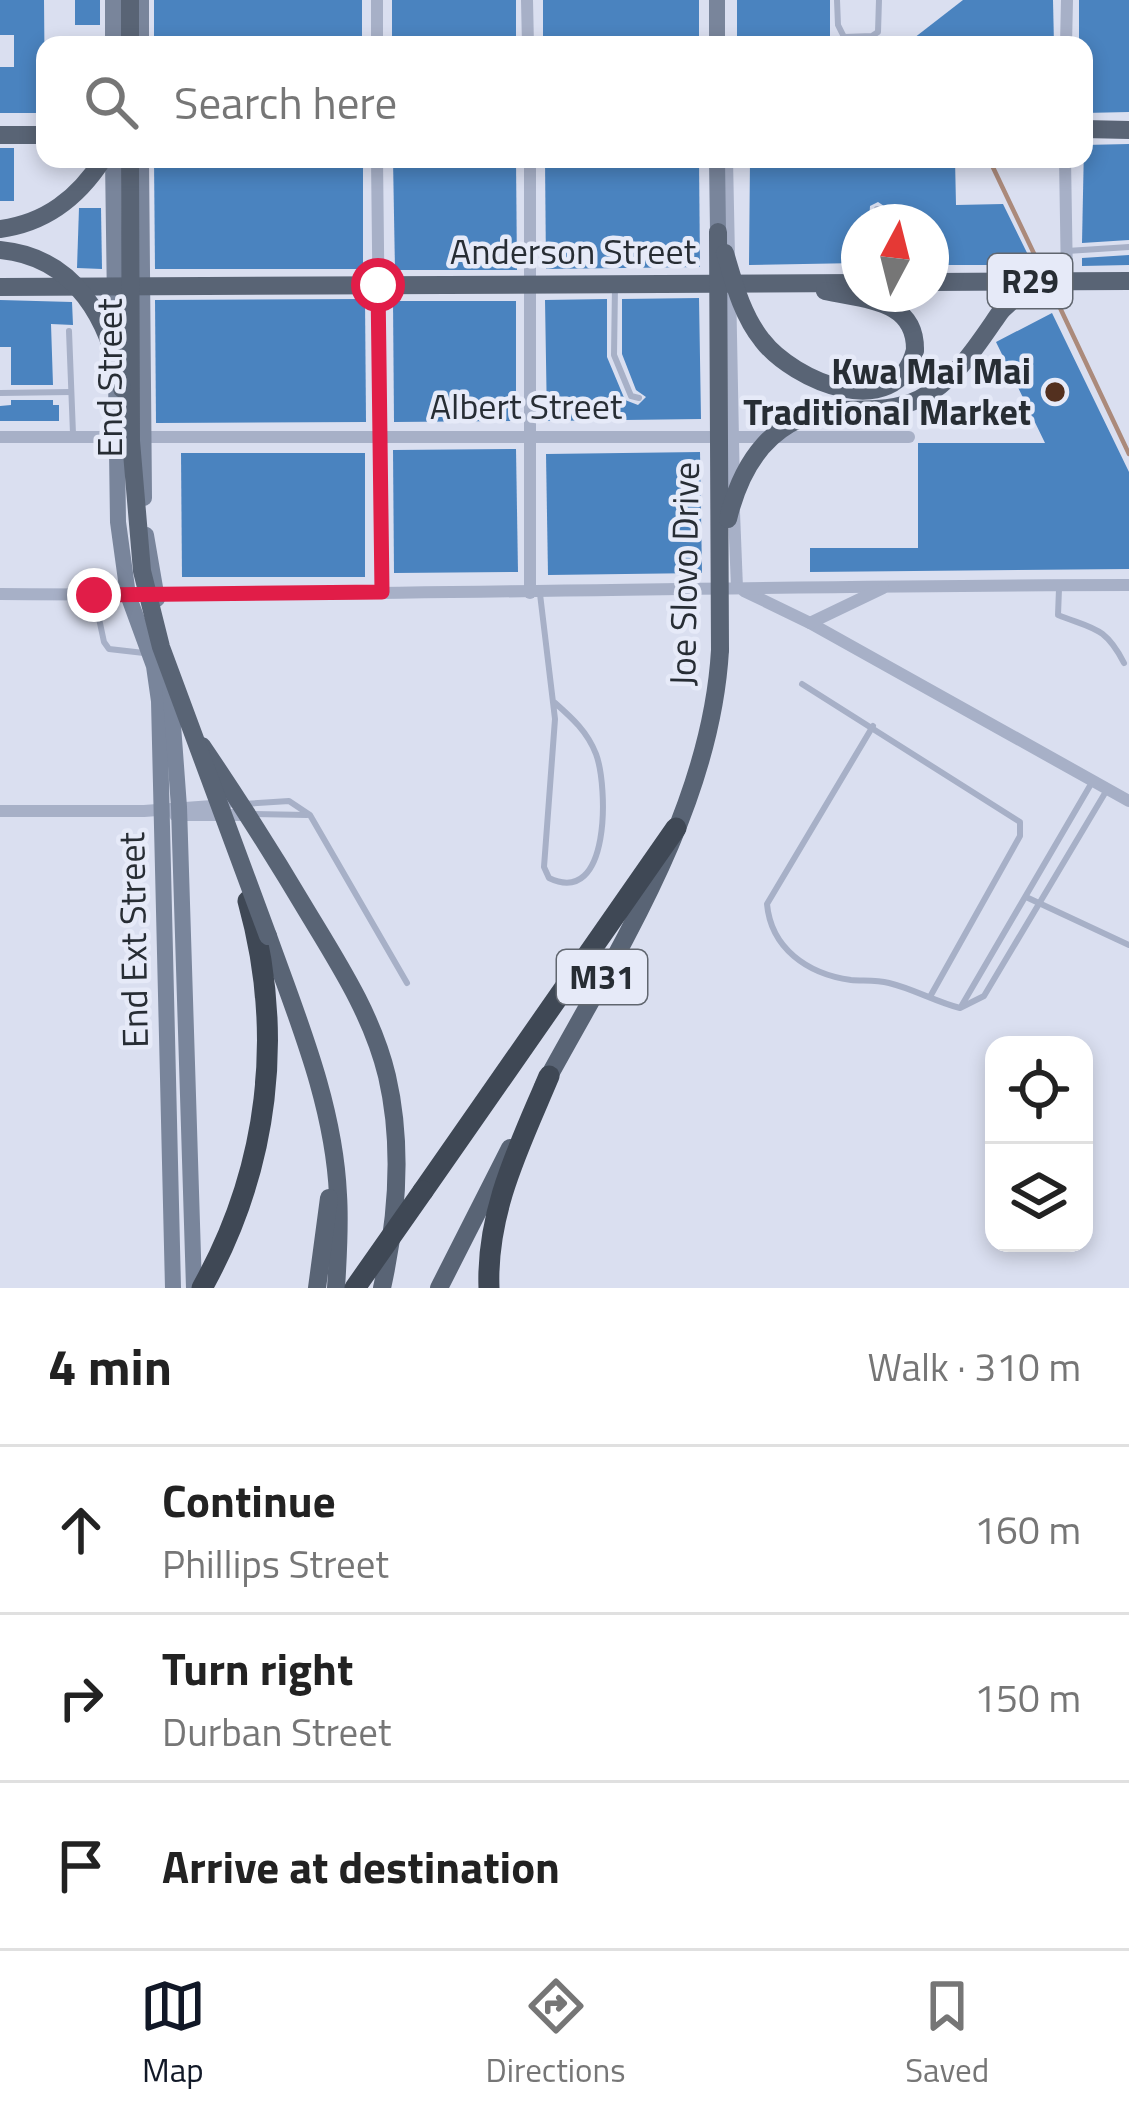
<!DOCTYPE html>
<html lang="en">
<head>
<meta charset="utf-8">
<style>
	body { margin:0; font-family:"Titillium Web",sans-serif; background:#f6f6f6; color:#222 }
	.controls { position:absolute; right:36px; bottom:36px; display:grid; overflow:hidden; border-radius:24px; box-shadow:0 6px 18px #0003 }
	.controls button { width:108px; height:108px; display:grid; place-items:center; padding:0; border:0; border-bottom:3px solid #e0e0e0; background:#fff; color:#222; font:60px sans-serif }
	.compass { position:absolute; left:841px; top:204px; width:108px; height:108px; border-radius:50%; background:#fff; box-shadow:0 6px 18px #0003; rotate:7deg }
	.stop { position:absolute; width:36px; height:36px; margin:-27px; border:9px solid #e11d48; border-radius:50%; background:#fff }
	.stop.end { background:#e11d48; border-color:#fff; box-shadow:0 3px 12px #0008 }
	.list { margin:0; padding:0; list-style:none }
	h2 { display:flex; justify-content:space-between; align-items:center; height:156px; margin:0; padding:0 48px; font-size:51px }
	h2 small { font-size:39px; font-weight:400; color:#767676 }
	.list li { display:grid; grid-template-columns:78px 1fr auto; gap:36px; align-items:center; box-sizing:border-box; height:168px; padding:0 48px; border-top:3px solid #e0e0e0 }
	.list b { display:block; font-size:45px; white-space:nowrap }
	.list p { margin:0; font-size:39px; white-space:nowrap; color:#767676 }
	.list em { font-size:39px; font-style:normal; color:#767676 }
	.icon { flex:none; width:66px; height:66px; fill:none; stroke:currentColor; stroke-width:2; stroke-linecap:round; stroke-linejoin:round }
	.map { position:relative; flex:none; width:1129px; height:1288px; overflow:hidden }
	.search { position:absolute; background:#fff; box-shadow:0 6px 18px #0003; left:36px; right:36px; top:36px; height:132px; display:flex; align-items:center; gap:30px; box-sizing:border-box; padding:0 42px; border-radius:24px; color:#767676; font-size:45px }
	.sheet { height:660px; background:#fff }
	nav { display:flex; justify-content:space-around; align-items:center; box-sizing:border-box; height:168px; border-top:3px solid #e0e0e0; background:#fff; font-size:33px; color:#767676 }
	nav a { display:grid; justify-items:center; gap:6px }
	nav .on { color:#111827 }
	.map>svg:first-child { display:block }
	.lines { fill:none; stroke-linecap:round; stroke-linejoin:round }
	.stream { stroke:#ab8a7b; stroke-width:4.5 }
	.building { fill:#4a83bf }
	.lane { stroke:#a7b0c7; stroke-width:6 }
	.street { stroke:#a7b0c7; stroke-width:12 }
	.secondary { stroke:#79859b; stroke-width:16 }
	.primary { stroke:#596475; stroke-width:18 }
	.highway { stroke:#3f4855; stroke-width:21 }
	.primary-bridge { stroke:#596475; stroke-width:18 }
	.highway-bridge { stroke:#3f4855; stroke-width:21 }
	.route { stroke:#e11d48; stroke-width:15 }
	.poi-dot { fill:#53301f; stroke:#e6eaf8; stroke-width:4.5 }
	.labels { text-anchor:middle; stroke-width:9; stroke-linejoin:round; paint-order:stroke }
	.shield { fill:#e6eaf8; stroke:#60666f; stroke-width:3 }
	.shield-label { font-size:33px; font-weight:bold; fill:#272d34 }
	.street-label { font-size:36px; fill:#272d34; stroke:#e6eaf8 }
	.poi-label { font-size:36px; font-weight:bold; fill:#272d34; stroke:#e6eaf8; text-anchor:end }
</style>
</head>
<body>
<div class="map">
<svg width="1129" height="1288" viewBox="0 0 1129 1288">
	<rect width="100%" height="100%" fill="#dadff0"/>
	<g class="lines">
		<g class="stream">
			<path d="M989,159L1038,262"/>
			<path d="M1054,295L1129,454"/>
		</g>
	</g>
	<g class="building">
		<path d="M0,0H44L45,113H0V67H14V35H0Z"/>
		<rect x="75" y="0" width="25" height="25"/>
		<rect x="154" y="0" width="208" height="45"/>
		<rect x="392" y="0" width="124" height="45"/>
		<rect x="543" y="0" width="156" height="45"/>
		<rect x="737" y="0" width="93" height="45"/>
		<path d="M963,0H1053L1054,45H905Z"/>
		<path d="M1079,0H1129V112L1084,113V45H1079Z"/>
		<path d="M1129,144V240L1082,243L1084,145Z"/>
		<rect x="0" y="148" width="14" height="53"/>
		<path d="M154,159H363V269H155Z"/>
		<path d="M393,159H516L517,270H395Z"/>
		<path d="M545,159H699L700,267L546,269Z"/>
		<path d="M750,159H955L956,205L1003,204L1033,265H931V222H884V206L878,202L870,206L869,222H859V263L749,265Z"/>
		<path d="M79,208H101L102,269L77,268Z"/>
		<path d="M1129,255V265L1082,266V258Z"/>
		<path d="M699,298L701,419L547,421L545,300L607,299V357L625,400L638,405L646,397L636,390L622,354V299Z"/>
		<path d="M365,299L366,422L156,423L155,300Z"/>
		<path d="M0,300L72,302L73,325L51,324L53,385H11V347H0Z"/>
		<path d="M393,301H516V421L394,422Z"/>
		<path d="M1052,313L1129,472V569L810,572V548H918V443H1045L996,342Z"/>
		<path d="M11,400H53V405H59V421H0V406L11,405Z"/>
		<path d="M516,449L518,572L394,573L393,450Z"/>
		<path d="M700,452L702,573L548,575L546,454Z"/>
		<path d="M181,453H365V577H182Z"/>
	</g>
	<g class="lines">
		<g class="lane">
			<path d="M837,0L838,25L844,37L872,36L878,32L879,0"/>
			<path d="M877,222V209"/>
			<path d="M1067,251L1129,247"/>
			<path d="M615,286L614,355L631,396L639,398"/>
			<path d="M69,331L73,434"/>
			<path d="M0,393L71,392"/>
			<path d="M1059,589L1058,615C1093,629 1105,626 1124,663"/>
			<path d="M540,594L555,719L544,867L549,878C611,908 608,786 596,754C587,731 572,718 554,702"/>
			<path d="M94,595L104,642L109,649L144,653"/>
			<path d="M802,684L1020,822V836L931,995"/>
			<path d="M873,726L767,904C771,948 807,974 851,980C863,981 876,980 889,983C914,989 936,1002 960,1008L984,996L1108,788"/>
			<path d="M243,804L289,801L310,815L407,983"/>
			<path d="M254,814L307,815"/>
			<path d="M1026,897L1129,945"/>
			<path d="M962,1005L1091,784"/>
		</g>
		<g class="street">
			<path d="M527,0L528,45"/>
			<path d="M377,45V0"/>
			<path d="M1066,45L1067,0"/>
			<path d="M377,159L382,592"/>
			<path d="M727,159L729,257"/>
			<path d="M1065,159L1067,281"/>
			<path d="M730,284L734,491"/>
			<path d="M0,437H909"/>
			<path d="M734,512L737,588"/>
			<path d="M744,591L810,623L1129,801"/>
			<path d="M530,593V159"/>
			<path d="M0,594C376,597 753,585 1129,585"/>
			<path d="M810,623L883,588"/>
			<path d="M0,811H144L226,805"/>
			<path d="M175,815H248"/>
		</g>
		<g class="secondary">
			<path d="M717,0V45"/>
			<path d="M113,45V0"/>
			<path d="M141,45V0"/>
			<path d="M113,159L118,522L128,595L154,666L159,701L173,1288"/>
			<path d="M141,159L144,498"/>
			<path d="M717,159L718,232"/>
			<path d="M146,535L157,599"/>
			<path d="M170,684L179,807L194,1288"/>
		</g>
		<g class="primary">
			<path d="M130,0V45"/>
			<path d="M1084,129L1129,130"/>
			<path d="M0,135H45"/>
			<path d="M0,229C46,223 78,198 103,159"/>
			<path d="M931,282L1129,281"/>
			<path d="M0,287L859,283"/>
			<path d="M825,291C864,300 916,299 915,350"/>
			<path d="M1001,311L1015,298L1040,287"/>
			<path d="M202,746C240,802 276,859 311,918C342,969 373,1018 387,1076C403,1145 397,1220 382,1288"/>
			<path d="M268,936C298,1020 334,1105 338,1195C340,1226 338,1257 336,1288"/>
			<path d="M543,1087C617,951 711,808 720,650"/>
			<path d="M317,1288L329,1198"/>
			<path d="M439,1288L510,1148"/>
		</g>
		<g class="highway">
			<path d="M423,1191L676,828"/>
			<path d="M202,1288C269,1168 285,1034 248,901"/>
			<path d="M489,1288C486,1211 520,1145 549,1076"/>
		</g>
		<g class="primary-bridge">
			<path d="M130,159L131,441L142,571L161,647L268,936"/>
			<path d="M718,232L720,650"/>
			<path d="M0,250C76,257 110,321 122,389"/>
			<path d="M725,253C734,283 742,315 762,340C793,381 896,425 915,350"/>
			<path d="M728,519C742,462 773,415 837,410C865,409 892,412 919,399C956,381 978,344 1001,311"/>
		</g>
		<path class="highway-bridge" d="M355,1288L423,1191"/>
	</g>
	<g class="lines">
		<path class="route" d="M94,595L382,592L378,285"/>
	</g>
	<circle class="poi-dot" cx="1055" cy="392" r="12"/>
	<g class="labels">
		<g class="shield">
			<rect x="988" y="254" width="84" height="54" rx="9"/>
			<rect x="557" y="950" width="90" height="54" rx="9"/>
		</g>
		<g class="shield-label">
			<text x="1030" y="293">R29</text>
			<text x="602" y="989">M31</text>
		</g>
		<g class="street-label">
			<text x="573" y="264">Anderson Street</text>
			<text transform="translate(109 378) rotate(-90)" y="13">End Street</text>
			<text x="526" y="419">Albert Street</text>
			<text transform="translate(684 574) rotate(-89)" y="13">Joe Slovo Drive</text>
			<text transform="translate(133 940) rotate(-91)" y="13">End Ext Street</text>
		</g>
		<g class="poi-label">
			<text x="1031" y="384">Kwa Mai Mai<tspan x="1031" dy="41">Traditional Market</tspan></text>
		</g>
	</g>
</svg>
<div class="controls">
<button><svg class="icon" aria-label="locate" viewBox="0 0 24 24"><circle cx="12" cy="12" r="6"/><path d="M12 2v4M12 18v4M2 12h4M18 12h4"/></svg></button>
<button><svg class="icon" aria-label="layers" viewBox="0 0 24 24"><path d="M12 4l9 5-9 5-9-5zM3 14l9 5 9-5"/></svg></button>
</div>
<svg class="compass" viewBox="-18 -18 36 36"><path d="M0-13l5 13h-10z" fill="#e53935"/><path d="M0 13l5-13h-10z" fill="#767676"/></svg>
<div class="stop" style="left:378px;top:285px"></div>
<div class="stop end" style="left:94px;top:595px"></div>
<div class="search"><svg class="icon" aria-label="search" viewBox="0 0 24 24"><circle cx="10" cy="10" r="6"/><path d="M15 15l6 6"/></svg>Search here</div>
</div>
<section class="sheet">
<h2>4 min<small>Walk · 310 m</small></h2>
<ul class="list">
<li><svg class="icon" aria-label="ahead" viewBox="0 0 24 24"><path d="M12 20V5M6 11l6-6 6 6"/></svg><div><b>Continue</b><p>Phillips Street</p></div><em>160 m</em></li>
<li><svg class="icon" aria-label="right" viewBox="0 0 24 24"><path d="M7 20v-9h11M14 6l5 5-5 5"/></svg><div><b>Turn right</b><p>Durban Street</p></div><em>150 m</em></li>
<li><svg class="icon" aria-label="arrive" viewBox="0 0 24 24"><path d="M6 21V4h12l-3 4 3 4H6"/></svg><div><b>Arrive at destination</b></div></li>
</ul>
</section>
<nav>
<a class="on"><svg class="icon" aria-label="map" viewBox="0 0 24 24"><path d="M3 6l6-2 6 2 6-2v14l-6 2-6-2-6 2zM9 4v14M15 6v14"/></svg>Map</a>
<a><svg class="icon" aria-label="directions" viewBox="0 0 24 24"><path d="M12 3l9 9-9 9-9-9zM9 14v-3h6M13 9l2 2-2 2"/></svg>Directions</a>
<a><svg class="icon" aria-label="saved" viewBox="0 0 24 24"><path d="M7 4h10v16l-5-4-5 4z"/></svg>Saved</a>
</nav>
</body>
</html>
